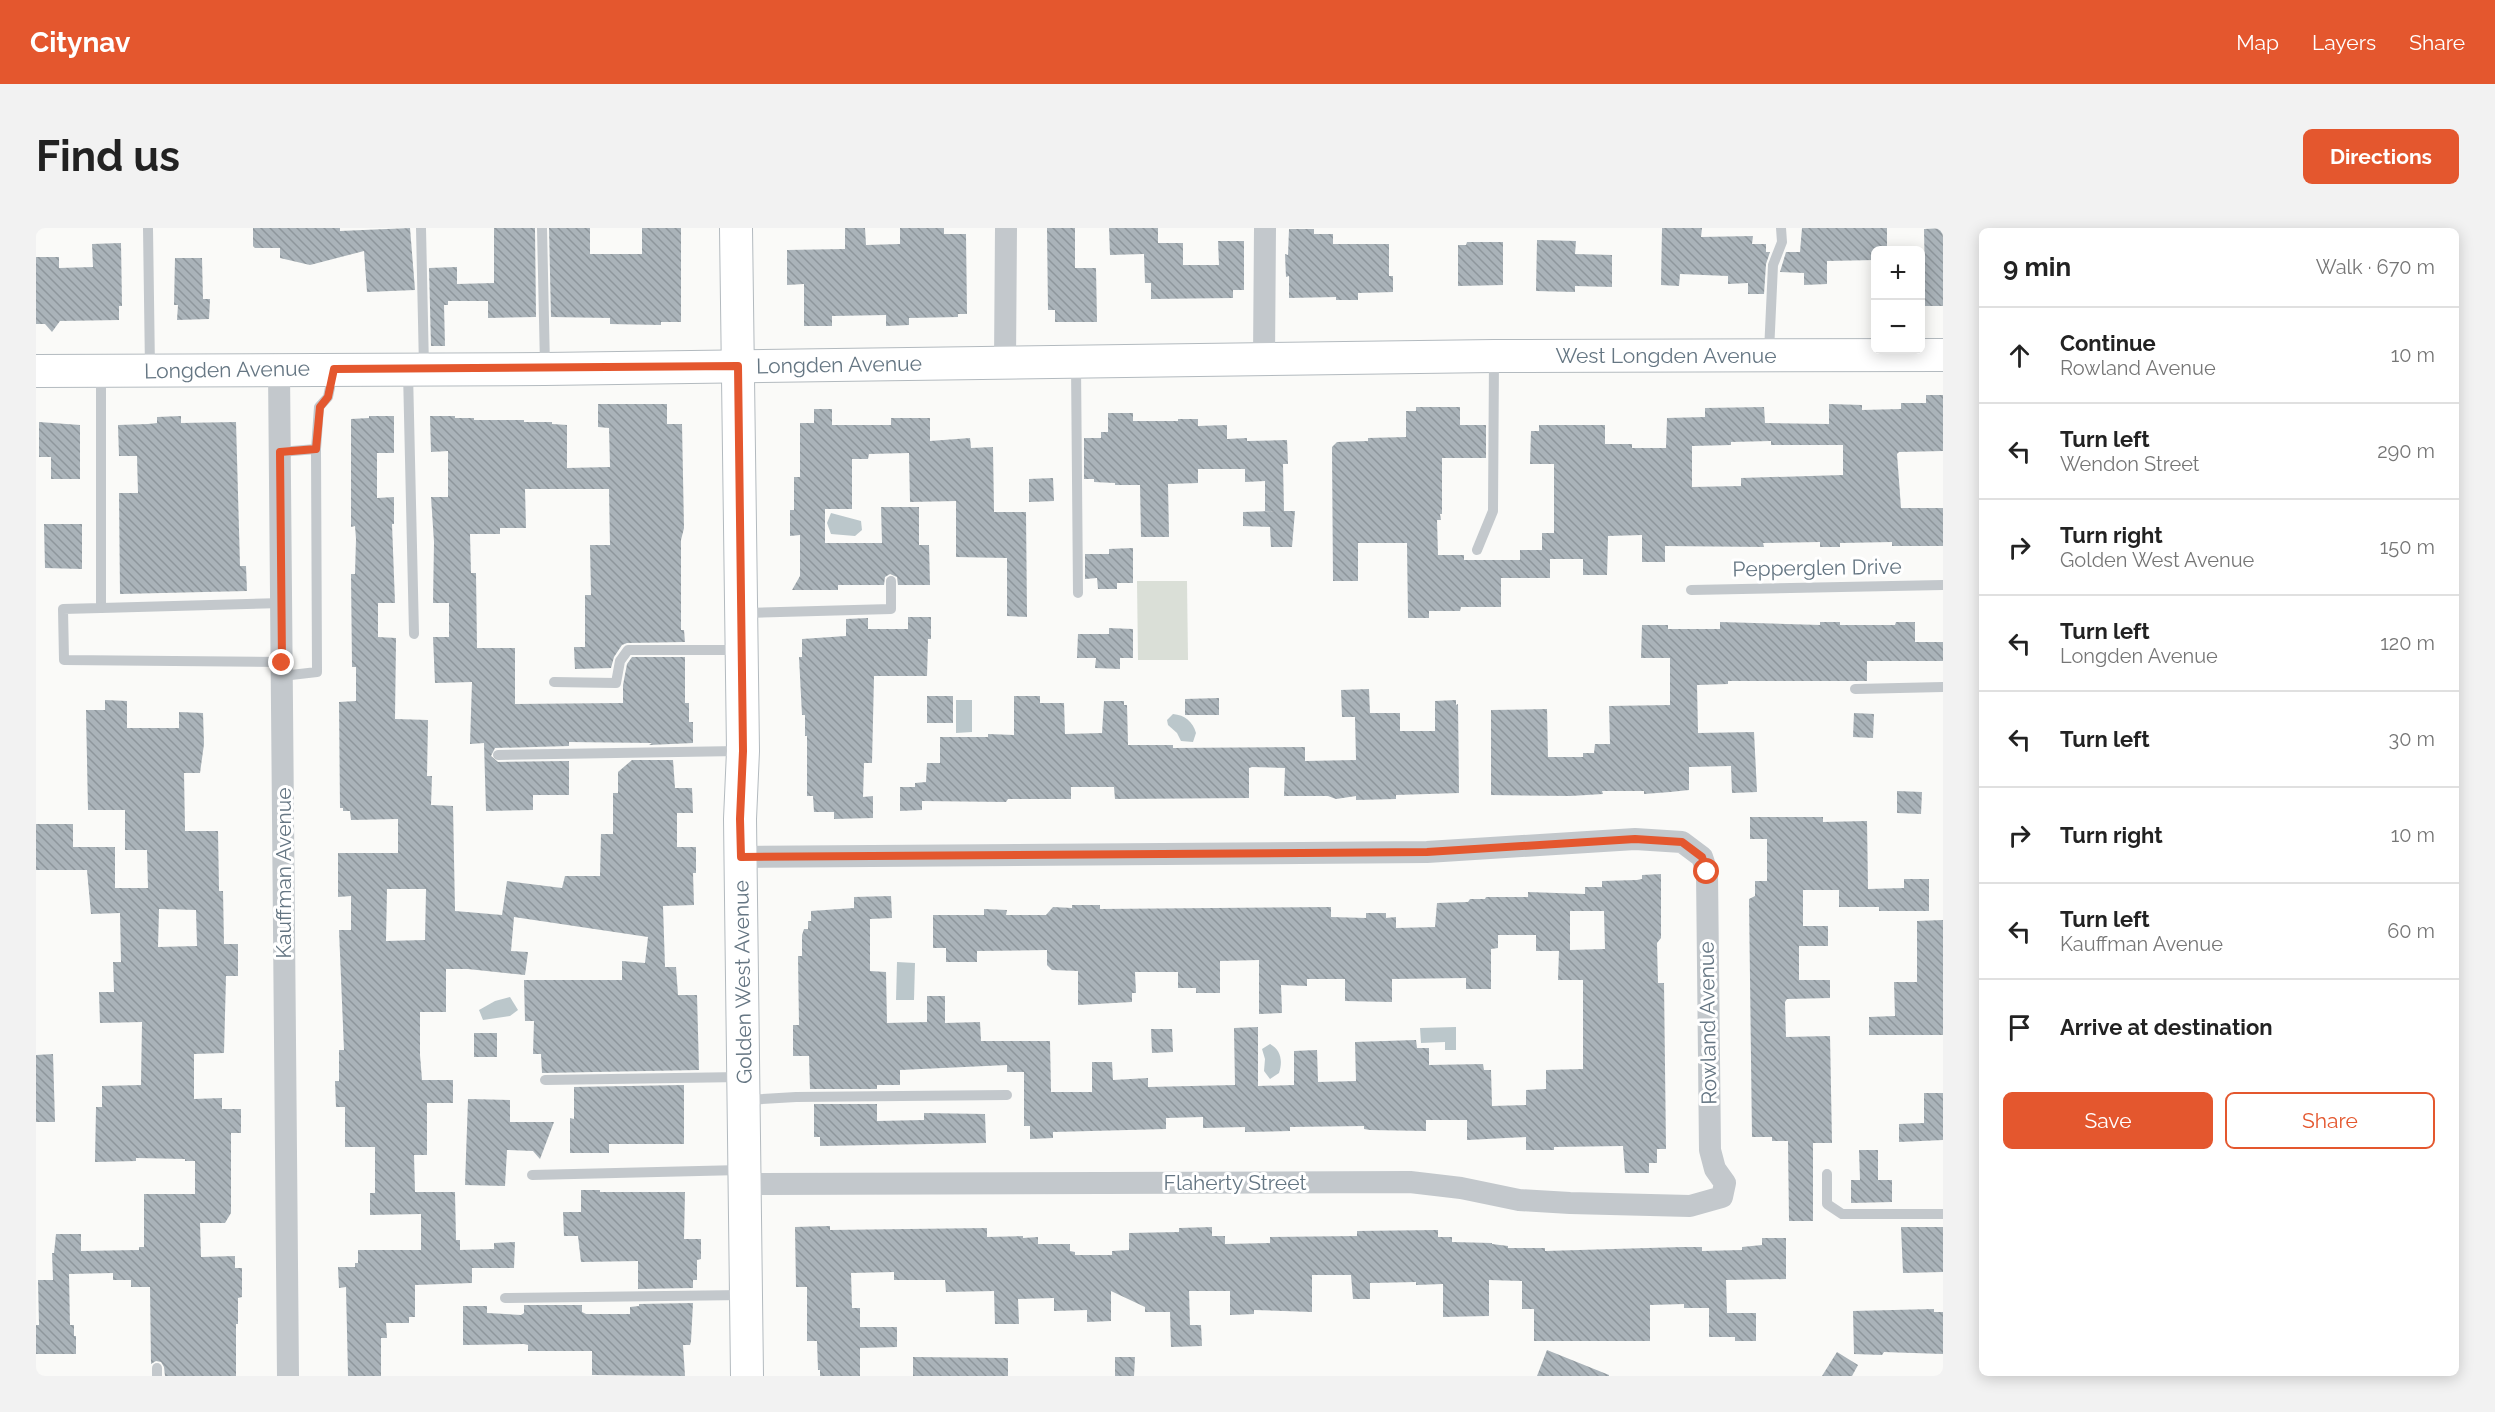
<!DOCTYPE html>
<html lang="en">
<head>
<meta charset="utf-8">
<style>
	body { margin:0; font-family:Raleway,sans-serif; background:#f2f2f2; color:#222 }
	.controls { position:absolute; right:18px; top:18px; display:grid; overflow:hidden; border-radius:9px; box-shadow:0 3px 15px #0003 }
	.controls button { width:54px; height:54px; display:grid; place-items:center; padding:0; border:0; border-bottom:2px solid #e0e0e0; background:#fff; color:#222; font:30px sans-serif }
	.stop { position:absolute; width:18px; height:18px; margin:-14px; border:4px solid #e4572e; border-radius:50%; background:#fff }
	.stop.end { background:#e4572e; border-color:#fff; box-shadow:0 2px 6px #0008 }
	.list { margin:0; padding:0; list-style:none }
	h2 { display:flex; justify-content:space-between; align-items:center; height:78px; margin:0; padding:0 24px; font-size:26px }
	h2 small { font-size:20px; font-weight:400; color:#767676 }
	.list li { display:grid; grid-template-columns:39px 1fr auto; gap:18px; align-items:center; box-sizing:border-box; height:96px; padding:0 24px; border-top:2px solid #e0e0e0 }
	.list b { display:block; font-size:22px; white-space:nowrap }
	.list p { margin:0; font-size:20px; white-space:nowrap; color:#767676 }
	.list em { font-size:20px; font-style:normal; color:#767676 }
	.actions { display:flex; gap:12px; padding:18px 24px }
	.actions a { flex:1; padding:14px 0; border:2px solid #e4572e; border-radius:9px; text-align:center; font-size:21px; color:#e4572e }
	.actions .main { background:#e4572e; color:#fff }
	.icon { flex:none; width:33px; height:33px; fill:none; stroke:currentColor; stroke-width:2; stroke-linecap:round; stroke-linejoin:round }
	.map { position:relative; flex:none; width:1907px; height:1148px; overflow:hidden; border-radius:9px }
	header { display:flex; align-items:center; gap:36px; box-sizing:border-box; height:84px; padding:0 30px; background:#e4572e; color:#fff }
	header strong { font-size:28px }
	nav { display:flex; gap:33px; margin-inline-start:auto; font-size:21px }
	.intro { display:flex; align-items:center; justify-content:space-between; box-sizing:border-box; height:144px; padding:0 36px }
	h1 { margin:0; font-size:42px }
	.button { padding:15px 27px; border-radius:9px; background:#e4572e; color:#fff; font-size:21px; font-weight:700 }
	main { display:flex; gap:36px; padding:0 36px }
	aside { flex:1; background:#fff; border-radius:9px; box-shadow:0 3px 15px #0003 }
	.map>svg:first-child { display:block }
	.pitch { fill:#dadfd7 }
	.water { fill:#bbc7cb }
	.building { fill:url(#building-back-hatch); fill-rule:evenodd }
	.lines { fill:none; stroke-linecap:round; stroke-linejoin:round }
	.secondary-casing { stroke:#b3babf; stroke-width:34 }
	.lane { stroke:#c3c8cc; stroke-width:10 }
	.street { stroke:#c3c8cc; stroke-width:22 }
	.secondary { stroke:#fff; stroke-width:32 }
	.route { stroke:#e4572e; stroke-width:8 }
	.labels { text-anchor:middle; stroke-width:6; stroke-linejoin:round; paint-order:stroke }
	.street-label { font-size:21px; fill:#657683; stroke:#fff }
</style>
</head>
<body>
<header>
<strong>Citynav</strong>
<nav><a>Map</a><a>Layers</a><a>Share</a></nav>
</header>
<div class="intro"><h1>Find us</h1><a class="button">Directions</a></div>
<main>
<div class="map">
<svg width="1907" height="1148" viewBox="0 0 1907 1148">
	<defs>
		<pattern id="building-back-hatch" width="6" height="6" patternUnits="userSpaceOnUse" patternTransform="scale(1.5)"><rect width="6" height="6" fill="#aab3b9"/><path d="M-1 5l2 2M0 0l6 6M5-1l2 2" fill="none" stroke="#8e969c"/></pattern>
	</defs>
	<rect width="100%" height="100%" fill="#fafaf8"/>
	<path class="pitch" d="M1101,353H1151L1152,432H1102Z"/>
	<g class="water">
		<path d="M795,285L825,293L826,302L819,308L795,306L791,295Z"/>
		<path d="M920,472H936V504L920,505Z"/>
		<path d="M1137,486C1149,487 1157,494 1160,505L1157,514L1145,513L1141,505L1132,497L1131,492Z"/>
		<path d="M861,734L879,735L878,772H860Z"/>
		<path d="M474,769L482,782L474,788L447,792L443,782L459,773Z"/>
		<path d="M1420,799V822H1409V814L1385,815L1384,800Z"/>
		<path d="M1234,816C1245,822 1247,833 1243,845L1234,851L1228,843L1229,831L1226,821Z"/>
	</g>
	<g class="building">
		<path d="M217,0H304V3L374,0L379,62L331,64L328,23L274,37L244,30V20H219L217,18Z"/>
		<path d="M458,0H499L500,89L452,90V73H412V77H408L409,118H395L393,40L421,39V56L458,55Z"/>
		<path d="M513,0H554V26H606V0H645V94H625V97L574,96V90L515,89Z"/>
		<path d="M809,0H829L830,17L864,16V0H908V6H930L931,86H922V89L873,90V97L850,98V87L796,88V98H768V56L751,57V22L809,21Z"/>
		<path d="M1011,0H1039V40H1060L1061,94H1019V82H1012Z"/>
		<path d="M1073,0H1122V15H1147V37H1183L1182,13H1208V62H1197V70L1115,71V55H1109L1108,26L1074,27Z"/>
		<path d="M1626,0H1666L1665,9L1717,8L1716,16H1730V24H1734L1730,36L1728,66H1712V55L1692,56V48L1644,46L1643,58L1625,57Z"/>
		<path d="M1766,0H1851V22H1839V32L1791,33V56L1768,57V45L1744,44L1750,24H1764Z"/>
		<path d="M1907,0V78H1884V54H1889L1888,1Z"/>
		<path d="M1253,1H1278V6H1297V16H1353V48H1357V64L1322,65V72H1300V69L1253,70V48L1250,49L1249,26L1252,27Z"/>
		<path d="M1501,12L1540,13L1539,26L1576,27V59L1539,58V64L1500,63Z"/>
		<path d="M1431,14H1467V57L1422,58V17H1430Z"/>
		<path d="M85,15L86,78H83V92L24,93L16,104L9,96H0V29H23V40L57,39L56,16Z"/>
		<path d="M139,30H166L167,71H174L173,91L141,92L142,77H138Z"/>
		<path d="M1890,167H1907V223L1863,224L1861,226L1865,280H1907V318H1856V314L1804,315V319H1784V314L1727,315L1728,319L1629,318V334H1606V307L1572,308L1571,347H1547V331H1514V350H1465V379H1425L1424,383H1393V390H1372L1371,315H1322V353H1297L1296,219L1301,214L1332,213V210L1370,209V183H1380V179H1424V197H1450V230H1406V286H1404L1405,292H1401L1402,327H1428V332H1484V322H1506V305H1518V236H1494L1495,203H1503V197H1569V216H1596V220H1630L1631,190L1669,189V180L1728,179L1729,195L1793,196V176L1826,177V182L1865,181V175H1890ZM1735,213V217H1807V247L1705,250V258L1656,259V218L1695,217V214Z"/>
		<path d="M562,176H631V196H646L648,300L645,312V402H648L649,414L591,415L586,417L578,429L575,440L539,441L538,419H549V367H555L554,317H574L573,261H489L490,300H464V306H434L435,345H440L441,420H479V476L587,475V457L591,436L596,429H649V475H653V494H657V515L613,517L616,515L533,514V518L459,520L455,528L462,534L533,533V567H497V582L450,583L448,515L434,516L436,454L399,455L397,409H413V375H397L398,314L395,269H412V223L395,224L394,188H419V190H438V192H488V194H516V196L531,197V240L574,239L573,200L562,199Z"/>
		<path d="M778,181H796V197H855V190H894V213L934,210L935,220L957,219L958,284H990L991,389L971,388V330L920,329V273L874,274L873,225L833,226L832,231H816V281H789V315H846L845,279H883V317H893L894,357H862L861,349L854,346L849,349L848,357H802V362H756L764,348V307L754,308V282H758V249H764V195H778Z"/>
		<path d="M1072,185H1097V193H1142V191H1162V198L1191,197V211L1211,210V213L1251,212L1252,236H1247L1248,283H1259L1256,319H1235L1234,299L1207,298V284L1239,283H1229V253L1209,254V241H1162V255L1132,256L1133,309H1105L1104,257H1079V255L1058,254V251H1048V210H1065V204H1072Z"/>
		<path d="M145,188V195L200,194L204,338H210L211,363L84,366L83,265H102L101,228H83L82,197L112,196L121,195V189Z"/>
		<path d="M333,188H358V225H341V270L358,269V296H356L359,375H342V409L360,410L359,491L392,492L391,548H396L395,577L417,578L419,683L466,687L471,653L526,660L529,648H564L565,606H577V565H582V544L596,532H637L639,560H656L657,585H641V619H660V645H657L658,677L627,678L629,739H640L642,767H661L663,842L506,845L505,826H497L498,793H489L488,752H586V733L609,735L612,709L478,689L475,723L492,724L489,747L432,741H410V784H384V827L386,852H417V875H391V927H378L379,964H419L420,1012H424V1022L458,1021V1015L479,1014L478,1040H436V1055L379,1057V1089H373V1095H350L351,1110H345V1148H312L310,1059L303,1060L302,1039H319V1035H322V1022H385V986L334,987V965H339V919H309V879H300L299,853H303V822H308L303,702H315V668L302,669V625H362V591L315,592L314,583H307V580H304L303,474L320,473V439H316L315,346H319L320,311L319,298L315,299V191L333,190ZM351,661H390L389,712L350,713Z"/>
		<path d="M3,194L44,197V251H15V229H3Z"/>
		<path d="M1017,250L1018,273L993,274V251Z"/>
		<path d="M8,296H46V341L9,340Z"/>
		<path d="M1097,320V355H1081V361H1062L1061,350L1049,351V326H1073V321Z"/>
		<path d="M872,389H895V411H892L891,448H838L836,535H828L827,569L837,568V590L798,591V584H778L777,568H771V508H769V487H766L763,429H766V411L810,408V391L832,390V401H872Z"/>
		<path d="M1684,394L1784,397V394H1804V397H1859L1860,394H1879V414H1907V433H1831V453H1692V456L1661,457L1662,505L1718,504L1721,564L1696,565L1695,538L1653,539V562L1634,564L1608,566V563H1566L1567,566L1534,568L1455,567V482L1511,481L1512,529H1547V525H1558L1559,516H1574L1573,478L1634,477V430H1605L1606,397H1632V401H1684Z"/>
		<path d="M1073,400L1097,401V430H1084V441L1059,440L1060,430H1041L1042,406H1073Z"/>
		<path d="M1333,461L1334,485H1364V503H1399V473L1420,472V477L1422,476L1423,565L1360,567V571L1320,572V568L1300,571L1292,568H1248L1249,540L1216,539L1213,540V570L1079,571L1078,559H1035V571H972L970,574L886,573V582L864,583V559H879V555L890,554L891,535H904V509H952V506L978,507V468H1004V475H1028L1029,506L1066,505L1068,473H1088V477H1091L1092,517H1137V520L1269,519V533L1320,532L1319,489H1306L1305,462Z"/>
		<rect x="891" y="468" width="26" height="27"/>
		<path d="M1183,470V487H1149V471Z"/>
		<path d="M69,472L91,473V500H143V484L167,485L168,516L164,545H148L149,603H182L183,663H187L188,716H202V748H190L188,825L158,826V871L186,870V881H205V905H195V985L189,995H164L165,1029L199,1028V1040H206V1069L202,1070V1096H200V1148H129L128,1139L125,1134L120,1133L115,1136L114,1059H95V1052H77V1045L33,1046L34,1097H38V1108H40V1126H0V1097H3L2,1052H17L16,1025H18L20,1006H45V1023L103,1022V1019H108V966H159V933H149V931L100,930V933L59,934L60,879H66V858L105,857L106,794L64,795L63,764H78L77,734H85L84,685L55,686L51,642H0V596H37V619H79V660H112L111,622H89V582H52L50,482H69ZM123,681L160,682L161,718L122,719Z"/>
		<path d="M1818,485L1838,486L1837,510L1817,509Z"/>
		<path d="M1861,563L1886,564L1885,586L1861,585Z"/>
		<path d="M1714,589H1787V594L1831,593L1832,661L1868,660V651H1893V683H1843V679H1803V662H1767V698H1792V718H1763V752H1794V770L1751,771L1749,774L1750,809L1794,808L1796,915H1777V993H1753L1752,913H1736V909H1716L1713,671L1719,668V653H1731V611H1714Z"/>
		<path d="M1625,646V710L1621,715L1622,755H1628L1630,921H1621V935H1613V945H1589L1587,918L1518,919V922H1490V909L1431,912V892H1390V903L1334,902L1328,901V898L1254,899V903L1209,904V899L1167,900V889L1130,890V901L1017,904V910L994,911V898H988V844H971V837L864,842V857H841V861H774L773,828H757V797H763L762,728H766V707L768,701H772V693H775V683L818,680V669L855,668L856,690L834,691V743L850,744L851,795L891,794V768H909V795L944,794L945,813H1014L1015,864H1056V834H1076L1077,852L1112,850V859L1199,857L1198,800L1222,799V858L1258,857V823L1281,822L1282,854L1320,853L1319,814L1380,812L1381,820H1393V837L1447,836L1448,842H1455L1456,878L1490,877V862L1510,861V842L1547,841V752H1522L1523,723H1500V707H1462V720L1455,721V761H1430V750L1356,751V774L1309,773V751H1271V758L1245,757L1246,785L1223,786V732L1184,733V765H1160V760H1142V744H1099L1100,765H1096V774L1042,777V743L1016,742L1011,737V722L941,723V734H910V720H897V687H948V681L971,682L970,687H1010L1017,679L1036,680V677H1064V681L1295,679V689L1330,690V685H1350V690L1360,689V700L1399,699L1401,675L1432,674L1434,671H1449L1450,669H1492V664L1549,666V659H1566V653L1601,652L1606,651V647ZM1534,683H1568L1569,721L1534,722Z"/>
		<path d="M1907,692V807H1833V789L1859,788L1858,754H1881V693Z"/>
		<path d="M1115,801H1136L1137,824L1116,825Z"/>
		<rect x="438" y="805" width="23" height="24"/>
		<path d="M17,826L19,894H0V827Z"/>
		<path d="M648,857V916H573V925H534V890L538,891V859Z"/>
		<path d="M1888,865H1907V912L1863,914V896L1888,895Z"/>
		<path d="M432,871L474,872V894H518L504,931L497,923L471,922L469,958L429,957Z"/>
		<path d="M778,876H841V893L888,892V885L949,886L950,915L784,918V909H778Z"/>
		<path d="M1823,922H1842V952H1856V974L1815,975V952H1824Z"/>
		<path d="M545,962H564V964H649L648,1011H665V1031L661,1032V1052H657V1060L602,1061V1033L545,1034L542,1008H528L527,984H545Z"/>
		<path d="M794,998V1002L951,1000V1009L987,1008V1010L1002,1009V1016H1034V1023L1039,1024V1027H1076V1023L1093,1022V1005L1143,1004V1000L1176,999V1008H1189V1016L1234,1015V1009L1321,1008V1003L1402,1002V1009H1416V1014L1456,1015V1016L1472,1018V1020H1509V1023L1646,1019H1666V1023L1706,1022V1019L1726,1017V1010H1750V1051L1690,1052L1691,1085H1720V1113H1699V1109H1673V1080H1648V1076L1614,1077V1113H1498V1081H1486V1053L1453,1052V1088L1407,1089V1056L1380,1057V1054L1334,1055V1071H1317L1315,1047H1276V1084L1218,1082V1086L1194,1087V1063H1153L1154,1097H1165L1166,1118L1135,1119L1134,1084H1109V1079L1075,1063V1093L1051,1094V1082L1018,1083V1070L982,1071L983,1096H959L958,1063L910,1064L909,1052H858V1044L815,1045L816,1080H824V1099H861V1119L824,1120V1148H784V1142H782L781,1113H771V1059H760L759,999Z"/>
		<path d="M1865,999H1907V1044L1867,1045Z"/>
		<path d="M657,1075L655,1113L654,1117H647L649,1148L556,1147V1123H492V1117L488,1116L427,1117V1078H451V1085L485,1087L488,1085V1077H546V1084L550,1086H594V1079L603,1078V1076Z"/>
		<path d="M1898,1081V1084H1907V1126L1848,1124L1846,1127L1818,1126L1817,1083Z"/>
		<path d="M1511,1122L1573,1147V1148H1501Z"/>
		<path d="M1801,1124L1822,1137L1816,1148H1786Z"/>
		<path d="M877,1129L972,1130V1148H877Z"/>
		<path d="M1079,1129H1099L1098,1148H1079Z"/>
	</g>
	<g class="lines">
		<g class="secondary-casing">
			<g id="secondary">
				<path d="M700,0L707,523L704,591L711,1148"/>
				<path d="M0,143L509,141L1458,128L1907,127"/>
			</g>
		</g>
		<g class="lane">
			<path d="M112,0L114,141"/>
			<path d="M385,0L388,140"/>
			<path d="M506,0L509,138"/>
			<path d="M1733,124L1737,37L1746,14L1745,0"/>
			<path d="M1040,137L1042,365"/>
			<path d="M372,144L378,406"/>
			<path d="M65,146V380L27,381L28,432L246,434"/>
			<path d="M280,221L283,179L292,169L297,145"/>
			<path d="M244,224L280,221L281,444L246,448"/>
			<path d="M1441,322L1457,283L1458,131"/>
			<path d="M1655,362L1907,357"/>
			<path d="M65,380L246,375"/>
			<path d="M708,385L855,381V353"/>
			<path d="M518,454L580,455L584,433L592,422H704"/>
			<path d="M1819,461L1907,459"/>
			<path d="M462,527L703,523"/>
			<path d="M509,852L705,849"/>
			<path d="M711,872L760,869L971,867"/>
			<path d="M1791,946V976L1806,986H1907"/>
			<path d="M496,947L705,942"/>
			<path d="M469,1070L708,1067"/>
			<path d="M121,1148V1140"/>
		</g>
		<g class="street">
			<path d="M1228,131L1229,0"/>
			<path d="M969,134L970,0"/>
			<path d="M243,142L252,1148"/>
			<path d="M705,629L1391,624L1599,611L1646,614L1666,629L1671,644L1674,922L1679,941L1689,955L1686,969L1654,978L1534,975L1483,972L1425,960L1374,954L708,956"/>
		</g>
		<use href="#secondary" class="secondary"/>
	</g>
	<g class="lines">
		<path class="route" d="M246,435L244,224L280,221L284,179L292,169L298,141L702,138L707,523L704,591L705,629L1391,624L1599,611L1646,614L1666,629L1671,644"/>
	</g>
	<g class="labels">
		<g class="street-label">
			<text x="1630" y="135">West Longden Avenue</text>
			<text transform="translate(803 137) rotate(-1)" y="7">Longden Avenue</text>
			<text transform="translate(191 142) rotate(-1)" y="7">Longden Avenue</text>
			<text transform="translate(1781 340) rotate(-1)" y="7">Pepperglen Drive</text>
			<text transform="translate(248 645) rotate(-90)" y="7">Kauffman Avenue</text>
			<text transform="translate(707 754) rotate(-91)" y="7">Golden West Avenue</text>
			<text transform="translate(1672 795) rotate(-91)" y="7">Rowland Avenue</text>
			<text x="1199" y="962">Flaherty Street</text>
		</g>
	</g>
</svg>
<div class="controls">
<button>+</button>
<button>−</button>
</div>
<div class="stop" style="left:1671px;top:644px"></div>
<div class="stop end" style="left:246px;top:435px"></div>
</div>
<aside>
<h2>9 min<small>Walk · 670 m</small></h2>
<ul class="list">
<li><svg class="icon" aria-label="ahead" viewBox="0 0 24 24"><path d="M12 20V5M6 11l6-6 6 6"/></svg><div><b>Continue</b><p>Rowland Avenue</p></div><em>10 m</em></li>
<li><svg class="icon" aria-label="left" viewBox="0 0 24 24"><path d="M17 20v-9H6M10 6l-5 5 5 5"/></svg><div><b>Turn left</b><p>Wendon Street</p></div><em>290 m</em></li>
<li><svg class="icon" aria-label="right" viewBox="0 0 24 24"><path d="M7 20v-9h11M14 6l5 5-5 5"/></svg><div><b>Turn right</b><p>Golden West Avenue</p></div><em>150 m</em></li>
<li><svg class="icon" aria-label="left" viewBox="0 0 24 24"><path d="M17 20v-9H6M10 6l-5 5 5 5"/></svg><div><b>Turn left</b><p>Longden Avenue</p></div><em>120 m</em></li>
<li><svg class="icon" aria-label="left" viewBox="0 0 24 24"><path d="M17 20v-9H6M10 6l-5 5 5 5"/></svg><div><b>Turn left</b></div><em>30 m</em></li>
<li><svg class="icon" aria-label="right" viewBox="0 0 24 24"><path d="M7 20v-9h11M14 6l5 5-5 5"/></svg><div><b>Turn right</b></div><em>10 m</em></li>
<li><svg class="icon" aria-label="left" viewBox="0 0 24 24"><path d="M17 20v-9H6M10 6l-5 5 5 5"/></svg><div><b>Turn left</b><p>Kauffman Avenue</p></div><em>60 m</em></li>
<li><svg class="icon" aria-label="arrive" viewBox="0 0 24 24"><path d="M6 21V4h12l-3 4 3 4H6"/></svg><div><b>Arrive at destination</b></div></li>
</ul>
<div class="actions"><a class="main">Save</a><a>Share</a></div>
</aside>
</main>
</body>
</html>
